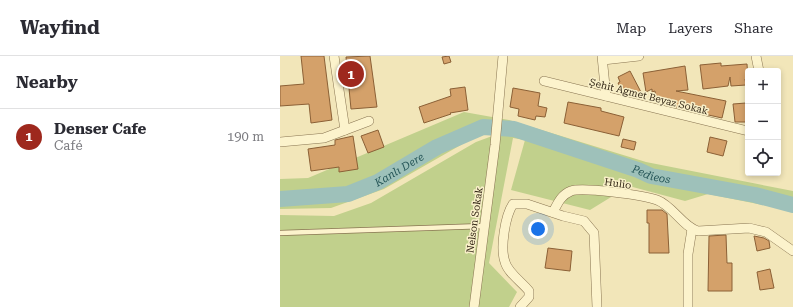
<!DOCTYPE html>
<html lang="en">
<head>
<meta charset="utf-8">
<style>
	body { margin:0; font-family:"Roboto Serif",serif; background:#f2f2f3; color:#2b2b33 }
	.controls { position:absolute; right:12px; top:12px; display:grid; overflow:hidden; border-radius:4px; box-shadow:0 2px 6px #0003 }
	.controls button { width:36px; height:36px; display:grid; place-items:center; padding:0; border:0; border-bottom:1px solid #e1e1e2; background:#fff; color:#2b2b33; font:20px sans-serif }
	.you { position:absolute; left:258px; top:173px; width:14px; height:14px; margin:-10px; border:3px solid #fff; border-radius:50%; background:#1a73e8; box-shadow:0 0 0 6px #1a73e833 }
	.badge { display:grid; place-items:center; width:26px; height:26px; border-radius:50%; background:#9e281d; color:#fff; font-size:13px; font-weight:700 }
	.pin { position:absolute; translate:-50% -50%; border:2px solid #fff; box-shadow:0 1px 4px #0006 }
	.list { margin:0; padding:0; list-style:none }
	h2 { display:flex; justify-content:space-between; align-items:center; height:52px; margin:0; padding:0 16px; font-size:17px }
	h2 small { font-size:13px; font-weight:400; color:#7c7c81 }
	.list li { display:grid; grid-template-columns:26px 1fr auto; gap:12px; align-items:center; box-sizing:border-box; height:56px; padding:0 16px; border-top:1px solid #e1e1e2 }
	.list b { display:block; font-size:15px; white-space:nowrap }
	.list p { margin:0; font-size:13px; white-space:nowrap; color:#7c7c81 }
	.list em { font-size:13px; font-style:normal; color:#7c7c81 }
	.icon { flex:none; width:22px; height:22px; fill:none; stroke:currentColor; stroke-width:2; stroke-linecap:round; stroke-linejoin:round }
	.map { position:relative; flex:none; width:513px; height:251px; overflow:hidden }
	header { display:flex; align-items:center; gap:24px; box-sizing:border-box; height:56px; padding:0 20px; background:#fff; border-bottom:1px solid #e1e1e2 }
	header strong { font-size:19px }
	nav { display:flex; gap:22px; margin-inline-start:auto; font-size:14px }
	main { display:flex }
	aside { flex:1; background:#fff }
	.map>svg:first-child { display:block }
	.green { fill:#c1d08c }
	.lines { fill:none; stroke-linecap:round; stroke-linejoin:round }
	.river { stroke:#9ec1ba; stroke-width:16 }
	.building { fill:#d4a16a; stroke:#8b6036 }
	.service-casing { stroke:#897552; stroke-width:6 }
	.minor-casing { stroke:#897552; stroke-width:10 }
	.service { stroke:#fcf3cc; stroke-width:4.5 }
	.minor { stroke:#fcf3cc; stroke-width:9 }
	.labels { text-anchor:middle; stroke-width:3; stroke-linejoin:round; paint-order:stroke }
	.street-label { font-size:10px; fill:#362a19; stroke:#f9f0c9 }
	.water-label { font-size:11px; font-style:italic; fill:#265658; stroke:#f9f0c9 }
</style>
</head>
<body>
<header>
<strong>Wayfind</strong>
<nav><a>Map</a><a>Layers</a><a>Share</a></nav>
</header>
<main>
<aside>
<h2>Nearby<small></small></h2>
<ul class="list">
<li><span class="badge">1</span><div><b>Denser Cafe</b><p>Café</p></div><em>190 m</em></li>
</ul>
</aside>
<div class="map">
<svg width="513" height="251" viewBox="0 0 513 251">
	<rect width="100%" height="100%" fill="#f2e6b9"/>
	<path class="green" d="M184,56L229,64L366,106L513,135V155L428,138L405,145L349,130L310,154L231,134L245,84L233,82L209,207L237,236L229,251H0V159L54,160L91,147L196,86L215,79L205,78L193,82L104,133L51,152L0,153V123L28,122Z"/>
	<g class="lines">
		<path class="river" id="s1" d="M0,143L68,138L98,126L157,91L203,71L234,73L358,114L371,120L475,139L513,149"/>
	</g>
	<g class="building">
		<path d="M21,0H44L52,64L31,67L29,48L0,50V30L24,28Z"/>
		<path d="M90,0L97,51L71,53L66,1Z"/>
		<path d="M169,0L171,6L164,8L162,1Z"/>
		<path d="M441,7V10L467,8L468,23H465L466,29L451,30L450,21L448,30L423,33L420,9Z"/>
		<path d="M405,10L408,34L396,35L446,45L442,62L424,58V56L390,50L391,44L376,45L375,35L372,36V33L366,36L363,17Z"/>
		<path d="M350,15L362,38L356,41L351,36L344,38L338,27L340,26L338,21Z"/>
		<path d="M185,31L188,54L170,57L171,58L144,67L139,51L171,40L170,33Z"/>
		<path d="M233,32L260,37L258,50L267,52L265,61L256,60L255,64L238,60L239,53L230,51Z"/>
		<path d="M288,46L321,52V55L344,61L339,80L284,67Z"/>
		<path d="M466,47L468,66H455L453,48Z"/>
		<path d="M98,74L104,91L88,97L81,80Z"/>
		<path d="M73,80L78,113L59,116V111L31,115L28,93L55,89V84Z"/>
		<path d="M430,81L447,85L443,100L427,96Z"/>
		<path d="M343,83L356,86L354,94L341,91Z"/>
		<path d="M367,154H382L387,158L389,197H369V167H367Z"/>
		<path d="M446,179L447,207H452V235H428L429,180Z"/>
		<path d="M474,180L484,182L489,185L490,192L477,195Z"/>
		<path d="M268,192L292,195L290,215L265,212Z"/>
		<path d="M490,213L494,232L480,234L477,216Z"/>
	</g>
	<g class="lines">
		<g class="service-casing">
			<path id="service" d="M0,177L204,170"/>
		</g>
		<g class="minor-casing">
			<g id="minor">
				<path d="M54,0L65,74"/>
				<path d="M322,0L326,40"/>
				<path d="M476,0L479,15"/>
				<path d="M323,4L359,0"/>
				<path d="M264,25L468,75"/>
				<path d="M0,86L44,82L89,65"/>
				<path d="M273,156C278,147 281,139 291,135C303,131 363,139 377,144C393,150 403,171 418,175L469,172L486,176L513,195"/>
				<path d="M194,251L215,89L223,0"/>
				<path d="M240,251L249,241V235C242,226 228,217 225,206C220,192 225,160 233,148H247L283,160L304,165L314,177L317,251"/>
				<path d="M408,251V198L412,173"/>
			</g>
		</g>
		<use href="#service" class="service"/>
		<use href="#minor" class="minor"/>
	</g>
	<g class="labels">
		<g class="street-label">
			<text transform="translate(369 40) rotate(14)" y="4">Şehit Agmet Beyaz Sokak</text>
			<text transform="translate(338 127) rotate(8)" y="4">Hulio</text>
			<text transform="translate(194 164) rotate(-82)" y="4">Nelson Sokak</text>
		</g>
		<g class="water-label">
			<text dy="4" stroke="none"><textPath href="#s1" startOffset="125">Kanlı Dere</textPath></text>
			<text dy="4" stroke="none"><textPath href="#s1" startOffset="395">Pedieos</textPath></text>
		</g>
	</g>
</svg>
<div class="controls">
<button>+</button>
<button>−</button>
<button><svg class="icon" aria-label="locate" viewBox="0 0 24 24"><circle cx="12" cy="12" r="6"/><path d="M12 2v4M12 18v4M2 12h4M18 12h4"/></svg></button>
</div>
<div class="you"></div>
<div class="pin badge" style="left:71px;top:18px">1</div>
</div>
</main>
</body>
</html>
